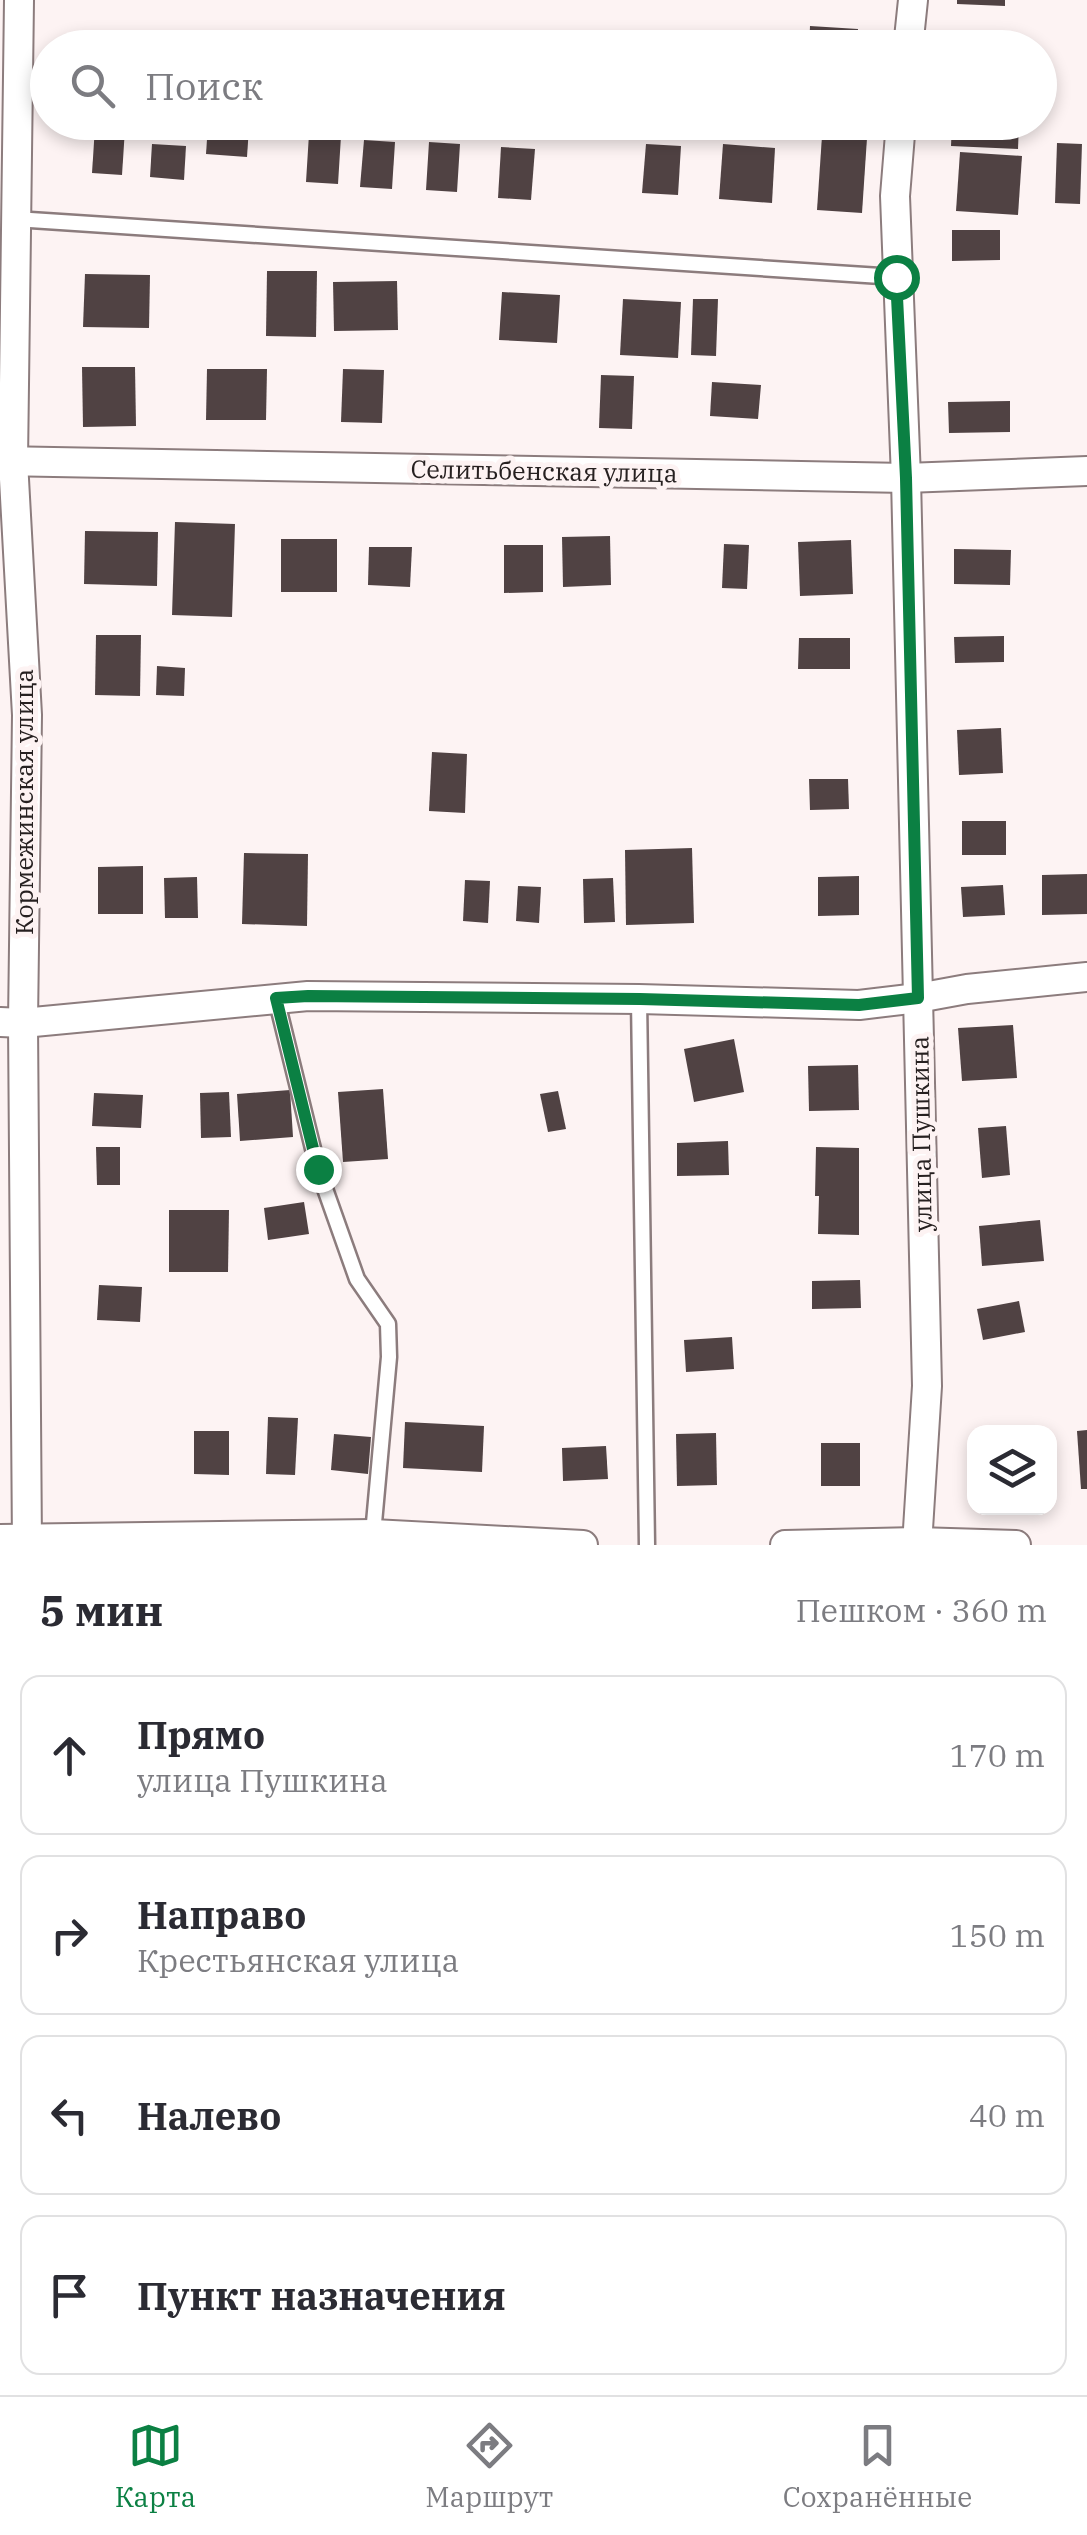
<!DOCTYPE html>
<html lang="ru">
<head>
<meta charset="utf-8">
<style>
	body { margin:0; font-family:"IBM Plex Serif",serif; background:#f7f7f7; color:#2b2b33 }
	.controls { position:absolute; right:30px; bottom:30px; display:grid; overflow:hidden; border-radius:20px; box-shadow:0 5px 15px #0003 }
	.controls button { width:90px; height:90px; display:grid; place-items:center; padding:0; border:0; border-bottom:2px solid #e1e1e2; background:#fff; color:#2b2b33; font:50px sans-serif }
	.stop { position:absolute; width:30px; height:30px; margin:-22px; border:8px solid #0b8043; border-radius:50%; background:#fff }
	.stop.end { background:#0b8043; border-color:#fff; box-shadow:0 2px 10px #0008 }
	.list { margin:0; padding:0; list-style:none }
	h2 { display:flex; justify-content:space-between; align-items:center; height:130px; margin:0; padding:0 40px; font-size:42px }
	h2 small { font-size:32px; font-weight:400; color:#7c7c81 }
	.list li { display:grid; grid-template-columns:65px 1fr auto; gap:30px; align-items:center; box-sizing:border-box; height:160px; margin:0 20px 20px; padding:0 20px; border:2px solid #e1e1e2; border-radius:20px }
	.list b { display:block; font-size:38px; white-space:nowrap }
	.list p { margin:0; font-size:32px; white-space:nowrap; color:#7c7c81 }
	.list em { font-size:32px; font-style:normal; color:#7c7c81 }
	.icon { flex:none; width:55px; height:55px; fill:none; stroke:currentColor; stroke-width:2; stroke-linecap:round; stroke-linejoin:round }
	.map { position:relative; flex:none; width:1087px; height:1545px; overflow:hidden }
	.search { position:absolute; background:#fff; box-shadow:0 5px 15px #0003; left:30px; right:30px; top:30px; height:110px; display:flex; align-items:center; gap:25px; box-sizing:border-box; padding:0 35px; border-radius:55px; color:#7c7c81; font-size:38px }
	.sheet { height:850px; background:#fff }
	nav { display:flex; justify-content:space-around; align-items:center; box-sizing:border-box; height:140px; border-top:2px solid #e1e1e2; background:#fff; font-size:28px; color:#7c7c81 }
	nav a { display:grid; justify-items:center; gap:5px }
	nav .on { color:#0b8043 }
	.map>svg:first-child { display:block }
	.building { fill:#504243 }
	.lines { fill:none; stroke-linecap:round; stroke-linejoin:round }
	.lane-casing { stroke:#8c7c7d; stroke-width:19 }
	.street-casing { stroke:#8c7c7d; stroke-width:32 }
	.lane { stroke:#fff; stroke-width:14 }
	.street { stroke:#fff; stroke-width:28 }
	.route { stroke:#0b8043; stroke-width:12 }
	.labels { text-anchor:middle; stroke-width:10; stroke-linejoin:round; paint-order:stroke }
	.street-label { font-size:25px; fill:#262020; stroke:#fdf3f3 }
</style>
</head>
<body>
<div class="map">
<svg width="1087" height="1545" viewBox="0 0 1087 1545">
	<rect width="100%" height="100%" fill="#fdf3f3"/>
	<g class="building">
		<path d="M957,0H1005V6L957,4Z"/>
		<path d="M810,26L858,29L857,48H809Z"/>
		<path d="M348,122H380V133L347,131Z"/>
		<path d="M952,122H1019L1018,149L951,146Z"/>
		<path d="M208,125L249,127L247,157L206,154Z"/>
		<path d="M95,127L125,129L122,175L92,173Z"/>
		<path d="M309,134L341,136L338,184L306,182Z"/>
		<path d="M822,136L867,138L862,213L817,210Z"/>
		<path d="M364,140L395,142L392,189L360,187Z"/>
		<path d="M429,142L460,144L457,192L426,190Z"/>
		<path d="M1057,143L1082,144L1080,204L1055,203Z"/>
		<path d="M152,144L186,146L184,180L150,177Z"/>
		<path d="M646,144L681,146L678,195L642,193Z"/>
		<path d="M723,144L775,148L772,203L719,199Z"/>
		<path d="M501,147L535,149L531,200L498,198Z"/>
		<path d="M960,152L1022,156L1018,215L956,211Z"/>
		<path d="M952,230H1000V260L952,261Z"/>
		<path d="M267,271H317L316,337L266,336Z"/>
		<path d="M85,274L150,275L149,328L83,327Z"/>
		<path d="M397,281L398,330L334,331L333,282Z"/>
		<path d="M502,292L560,295L557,343L499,340Z"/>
		<path d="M623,299L681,302L678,358L620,355Z"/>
		<path d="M693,299H718L716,356L691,355Z"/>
		<path d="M82,367H135L136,426L83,427Z"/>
		<path d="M207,369H267L266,420H206Z"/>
		<path d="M343,369L384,370L382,423L341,422Z"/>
		<path d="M601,375L634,376L632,429L599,428Z"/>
		<path d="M712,382L761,385L758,419L710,416Z"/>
		<path d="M1010,401V432L949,433L948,402Z"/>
		<path d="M175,522L235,524L232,617L172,615Z"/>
		<path d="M85,531L158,532L157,586L84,584Z"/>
		<path d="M610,536L611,585L563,587L562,537Z"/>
		<rect x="281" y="539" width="56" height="53"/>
		<path d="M851,540L853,594L800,596L798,542Z"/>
		<path d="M724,544L749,545L747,589L722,588Z"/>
		<path d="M504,545H543V592L504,593Z"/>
		<path d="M369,547H412L410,587L368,585Z"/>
		<path d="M954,549L1011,550L1010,585L954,584Z"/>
		<path d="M96,635H141L140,696L95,695Z"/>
		<path d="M1004,636V662L955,663L954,637Z"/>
		<path d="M799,638H850V669H798Z"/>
		<path d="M157,666L185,668L184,696L156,695Z"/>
		<path d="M1001,728L1003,773L959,775L957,730Z"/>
		<path d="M432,752L467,754L465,813L429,811Z"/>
		<path d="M809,779H848L849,809L810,810Z"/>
		<rect x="962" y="821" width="44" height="34"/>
		<path d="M692,848L694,923L626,925L625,850Z"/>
		<path d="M244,853L308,854L307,926L242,924Z"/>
		<path d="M143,866V914H98V867Z"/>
		<path d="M1087,874V914L1042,915V875Z"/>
		<path d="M859,876V915L818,916V877Z"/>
		<path d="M197,877L198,918H165L164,878Z"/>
		<path d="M613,878L615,922L584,923L583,879Z"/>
		<path d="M465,880L490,881L488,923L463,921Z"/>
		<path d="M1003,885L1005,915L963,917L961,887Z"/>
		<path d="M518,886L541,887L539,923L516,921Z"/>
		<path d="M1013,1025L1017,1078L962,1081L958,1028Z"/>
		<path d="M734,1039L744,1092L694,1102L684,1049Z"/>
		<path d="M858,1065L859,1110L809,1111L808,1066Z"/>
		<path d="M383,1089L388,1159L343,1162L338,1092Z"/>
		<path d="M290,1090L293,1137L240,1141L237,1094Z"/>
		<path d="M558,1091L566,1129L548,1132L540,1094Z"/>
		<path d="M229,1092L231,1137L201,1138L200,1093Z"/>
		<path d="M94,1093L143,1095L141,1128L92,1126Z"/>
		<path d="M1006,1126L1010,1175L982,1178L978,1128Z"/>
		<path d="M728,1141L729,1175L677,1176V1143Z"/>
		<path d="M96,1147H120V1185H97Z"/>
		<path d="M816,1147L859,1148V1235L818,1234L819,1196H815Z"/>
		<path d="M304,1202L309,1234L268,1240L264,1208Z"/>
		<path d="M169,1210H229L228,1272H169Z"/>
		<path d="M1040,1220L1044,1261L982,1266L979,1226Z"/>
		<path d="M860,1280L861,1308L812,1309V1281Z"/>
		<path d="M99,1285L142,1287L140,1322L97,1320Z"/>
		<path d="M1019,1301L1025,1332L983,1340L977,1309Z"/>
		<path d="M732,1337L734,1369L686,1372L684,1340Z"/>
		<path d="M268,1417L298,1418L295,1475L266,1474Z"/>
		<path d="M405,1422L484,1426L482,1472L403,1468Z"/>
		<path d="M1087,1430V1489H1081L1077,1431Z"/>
		<path d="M194,1431H229V1475L194,1474Z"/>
		<path d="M716,1433L717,1485L677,1486L676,1434Z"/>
		<path d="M334,1434L371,1437L368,1474L331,1470Z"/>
		<rect x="821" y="1443" width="39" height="43"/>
		<path d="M606,1446L608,1479L563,1481L562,1448Z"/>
	</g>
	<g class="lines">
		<g class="lane-casing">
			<g id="lane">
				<path d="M15,219L896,277"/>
				<path d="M276,998L318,1169L357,1279L388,1324L389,1357L373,1534"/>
				<path d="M639,999L647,1545"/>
			</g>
		</g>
		<g class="street-casing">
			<g id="street">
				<path d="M19,0L13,461L27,715L23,1023L27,1545"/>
				<path d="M908,48L913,0"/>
				<path d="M901,122L895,196L906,478L927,1386L917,1545"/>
				<path d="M0,461L906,478L1087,471"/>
				<path d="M0,1022L23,1023L308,996L639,999L859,1005L918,998L967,989L1087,977"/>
				<path d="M0,1539L373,1534L583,1545"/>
				<path d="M785,1545L917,1542L1016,1545"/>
			</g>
		</g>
		<use href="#lane" class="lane"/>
		<use href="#street" class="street"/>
	</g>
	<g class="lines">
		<path class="route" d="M318,1169L276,998L308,996L640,999L859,1005L918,998L906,478L896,277"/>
	</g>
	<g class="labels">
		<g class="street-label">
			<text transform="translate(544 471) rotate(1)" y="9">Селитьбенская улица</text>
			<text transform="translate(24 802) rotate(-90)" y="9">Кормежинская улица</text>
			<text transform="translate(921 1134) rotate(-91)" y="9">улица Пушкина</text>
		</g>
	</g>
</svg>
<div class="controls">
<button><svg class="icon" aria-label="layers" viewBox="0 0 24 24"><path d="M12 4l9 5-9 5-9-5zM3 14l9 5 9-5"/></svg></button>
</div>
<div class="stop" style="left:896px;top:277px"></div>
<div class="stop end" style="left:318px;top:1169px"></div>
<div class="search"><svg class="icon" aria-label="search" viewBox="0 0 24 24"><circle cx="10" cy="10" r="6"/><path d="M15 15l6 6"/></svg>Поиск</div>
</div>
<section class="sheet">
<h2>5 мин<small>Пешком · 360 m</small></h2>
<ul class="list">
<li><svg class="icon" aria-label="ahead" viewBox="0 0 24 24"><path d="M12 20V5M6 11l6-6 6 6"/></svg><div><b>Прямо</b><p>улица Пушкина</p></div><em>170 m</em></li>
<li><svg class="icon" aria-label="right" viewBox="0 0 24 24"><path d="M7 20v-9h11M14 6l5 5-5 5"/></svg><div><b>Направо</b><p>Крестьянская улица</p></div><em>150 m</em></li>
<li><svg class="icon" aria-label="left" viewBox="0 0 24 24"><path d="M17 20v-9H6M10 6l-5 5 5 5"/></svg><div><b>Налево</b></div><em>40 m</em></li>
<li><svg class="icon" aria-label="arrive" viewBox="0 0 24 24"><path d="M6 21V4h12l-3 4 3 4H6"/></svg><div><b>Пункт назначения</b></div></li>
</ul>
</section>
<nav>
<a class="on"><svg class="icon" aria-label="map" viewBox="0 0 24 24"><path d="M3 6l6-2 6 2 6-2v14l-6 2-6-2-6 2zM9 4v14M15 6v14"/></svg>Карта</a>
<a><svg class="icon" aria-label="directions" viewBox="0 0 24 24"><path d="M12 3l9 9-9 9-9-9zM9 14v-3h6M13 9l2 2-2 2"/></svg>Маршрут</a>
<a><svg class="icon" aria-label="saved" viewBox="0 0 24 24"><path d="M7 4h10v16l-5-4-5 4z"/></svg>Сохранённые</a>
</nav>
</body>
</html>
